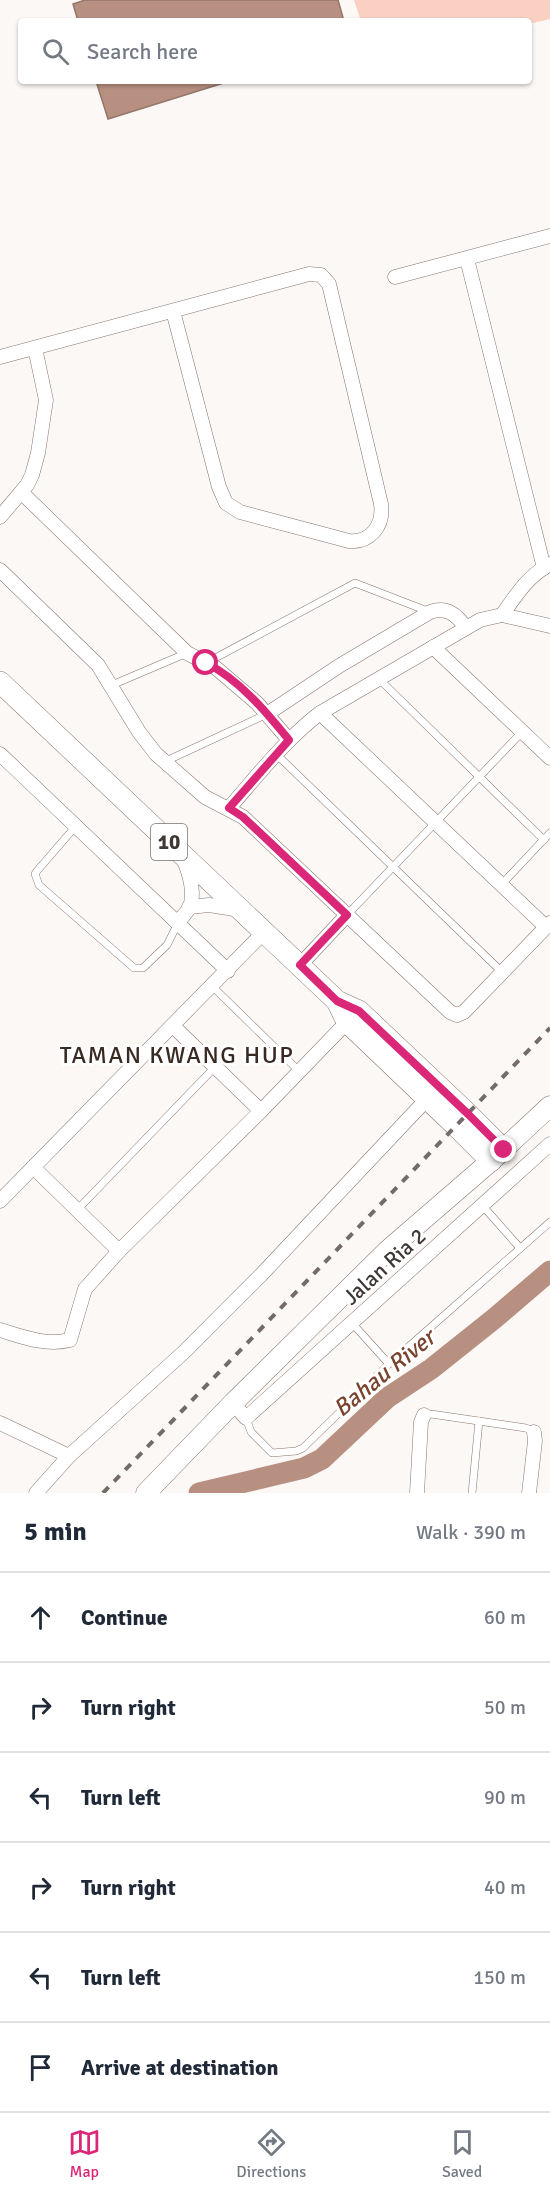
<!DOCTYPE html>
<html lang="en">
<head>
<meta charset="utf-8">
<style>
	body { margin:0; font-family:Signika,sans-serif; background:#f2f2f3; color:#1f2937 }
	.stop { position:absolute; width:18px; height:18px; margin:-14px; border:4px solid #db2777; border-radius:50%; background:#fff }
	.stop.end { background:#db2777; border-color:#fff; box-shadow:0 2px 6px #0008 }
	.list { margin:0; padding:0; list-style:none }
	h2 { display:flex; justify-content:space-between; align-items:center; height:78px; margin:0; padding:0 24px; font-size:26px }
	h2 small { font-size:20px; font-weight:400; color:#747a83 }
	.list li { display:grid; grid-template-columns:39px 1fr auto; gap:18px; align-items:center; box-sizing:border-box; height:90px; padding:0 24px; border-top:2px solid #e0e1e3 }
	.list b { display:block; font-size:22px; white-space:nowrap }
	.list em { font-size:20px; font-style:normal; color:#747a83 }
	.icon { flex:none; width:33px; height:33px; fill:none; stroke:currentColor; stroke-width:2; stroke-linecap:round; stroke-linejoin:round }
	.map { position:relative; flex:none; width:550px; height:1493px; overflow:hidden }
	.search { position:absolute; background:#fff; box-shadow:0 2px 4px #0004; left:18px; right:18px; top:18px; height:66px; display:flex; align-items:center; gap:15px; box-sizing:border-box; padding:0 21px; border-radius:6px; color:#747a83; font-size:22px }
	.sheet { height:618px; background:#fff }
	nav { display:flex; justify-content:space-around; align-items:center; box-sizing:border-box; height:84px; border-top:2px solid #e0e1e3; background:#fff; font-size:16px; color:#747a83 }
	nav a { display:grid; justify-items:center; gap:3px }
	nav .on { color:#db2777 }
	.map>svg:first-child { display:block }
	.green { fill:#f9d0c1 }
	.water { fill:#b89081; stroke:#94766a; stroke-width:1.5 }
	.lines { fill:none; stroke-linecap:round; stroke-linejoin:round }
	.river { stroke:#b89081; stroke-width:21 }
	.lane-casing { stroke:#87756e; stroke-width:8 }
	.street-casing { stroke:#87756e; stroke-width:15 }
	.secondary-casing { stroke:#87756e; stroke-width:21 }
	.primary-casing { stroke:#87756e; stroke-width:22 }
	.lane { stroke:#fff; stroke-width:7 }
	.street { stroke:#fff; stroke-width:14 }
	.secondary { stroke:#fff; stroke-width:20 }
	.primary { stroke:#fff; stroke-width:21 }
	.rail { stroke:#726b68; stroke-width:4; stroke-dasharray:8 8; stroke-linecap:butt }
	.route { stroke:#db2777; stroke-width:8 }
	.labels { text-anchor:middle; stroke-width:6; stroke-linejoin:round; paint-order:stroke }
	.shield { fill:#fff; stroke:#797472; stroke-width:1.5 }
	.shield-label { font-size:21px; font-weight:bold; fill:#403835 }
	.street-label { font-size:22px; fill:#403835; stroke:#fff }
	.neighbourhood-label { font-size:24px; letter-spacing:1.5px; fill:#382923; stroke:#fff }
	.water-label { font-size:24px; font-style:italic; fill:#7a432e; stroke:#fff }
</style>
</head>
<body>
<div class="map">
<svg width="550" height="1493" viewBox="0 0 550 1493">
	<rect width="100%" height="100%" fill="#fcf8f6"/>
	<path class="green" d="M354,0H550V19L529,24V21H361Z"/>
	<g class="water">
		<path d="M85,0H338L344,21H78L73,4Z"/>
		<path d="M96,81H230L108,119Z"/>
	</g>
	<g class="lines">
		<path class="river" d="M199,1493L304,1468L322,1459L387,1398L431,1369L495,1318L550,1271"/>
		<g class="lane-casing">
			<g id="lane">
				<path d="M206,663L355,583L430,612"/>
				<path d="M379,679L544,840"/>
				<path d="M112,685L187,653"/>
				<path d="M276,754L502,972"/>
				<path d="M164,762L267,714"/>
				<path d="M75,827L37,871L35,874L39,885L134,968H143L167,945L178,923"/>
				<path d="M501,885L550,833"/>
				<path d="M347,915L523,731"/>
				<path d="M213,987L299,1071"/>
				<path d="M482,1205L520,1248"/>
				<path d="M77,1210L215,1067"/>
				<path d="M352,1323L389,1364"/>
				<path d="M424,1415L431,1414L526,1428L534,1432"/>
				<path d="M246,1418L251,1432L272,1453L296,1451L303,1448L389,1364L550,1222"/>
				<path d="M472,1493L479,1421"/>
			</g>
		</g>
		<g class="street-casing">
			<g id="street">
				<path d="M467,259L544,568"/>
				<path d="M395,277L550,236"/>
				<path d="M0,357L309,274L321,275L329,284L381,504C384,526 370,543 349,541L240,512L226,503L219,487L173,311"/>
				<path d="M22,493L187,653L216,668L257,703L289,740"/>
				<path d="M0,517L27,485L32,475L38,453L46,400L35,348"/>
				<path d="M0,570L98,665L139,732L156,754L205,797L243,817L450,1012L457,1015L464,1012L550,923"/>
				<path d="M502,615C516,595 528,576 550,564"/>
				<path d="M433,647L550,758"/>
				<path d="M320,713L546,927"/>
				<path d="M267,714L339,666L430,612C447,606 457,615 466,628"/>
				<path d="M0,754L228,971"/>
				<path d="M229,808C258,775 285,740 320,713L480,620L502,615L550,626"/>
				<path d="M189,907L209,905L241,910"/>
				<path d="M178,923C181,918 187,912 190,907C195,892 189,872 183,858"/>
				<path d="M300,965L347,915"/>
				<path d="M173,1026L261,1111"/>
				<path d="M33,1167L119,1251"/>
				<path d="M0,1201L264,932"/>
				<path d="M0,1330C23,1337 46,1346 70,1340L85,1289L119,1251L261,1111L353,1016"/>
				<path d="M233,1403L246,1418L550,1144"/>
				<path d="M0,1423L69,1456"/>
				<path d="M36,1493L69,1456L184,1352L261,1275L427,1099"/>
				<path d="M417,1493L421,1422L424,1415"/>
				<path d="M529,1493L535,1441L534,1432"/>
			</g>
		</g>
		<g class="secondary-casing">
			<path id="secondary" d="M146,1493L233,1403L388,1250L491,1161L550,1106"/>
		</g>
		<g class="primary-casing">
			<g id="primary">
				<path d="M0,682L337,1001L359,1011L468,1114L504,1150"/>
				<path d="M337,1001L347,1022L457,1127L491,1161"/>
			</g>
		</g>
		<use href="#lane" class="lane"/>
		<use href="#street" class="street"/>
		<use href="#secondary" class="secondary"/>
		<use href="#primary" class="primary"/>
		<path class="rail" d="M103,1493L550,1028"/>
	</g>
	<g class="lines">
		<path class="route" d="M206,663C240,680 266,712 289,740L229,808L243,817L347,915L300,965L337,1001L359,1011L468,1114L504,1150"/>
	</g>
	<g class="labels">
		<rect class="shield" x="151" y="824" width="36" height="36" rx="4.5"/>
		<g class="shield-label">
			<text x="169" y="849">10</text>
		</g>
		<g class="street-label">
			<text transform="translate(384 1266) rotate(-42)" y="8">Jalan Ria 2</text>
		</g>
		<g class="neighbourhood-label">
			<text x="177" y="1063">TAMAN KWANG HUP</text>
		</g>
		<g class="water-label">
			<text transform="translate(384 1373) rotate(-39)" y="8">Bahau River</text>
		</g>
	</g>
</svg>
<div class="stop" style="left:206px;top:663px"></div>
<div class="stop end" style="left:504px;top:1150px"></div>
<div class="search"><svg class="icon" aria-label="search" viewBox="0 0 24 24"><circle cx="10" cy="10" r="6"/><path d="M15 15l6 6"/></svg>Search here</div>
</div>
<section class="sheet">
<h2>5 min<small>Walk · 390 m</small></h2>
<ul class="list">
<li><svg class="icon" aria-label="ahead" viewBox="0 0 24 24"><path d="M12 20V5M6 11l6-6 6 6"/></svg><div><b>Continue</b></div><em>60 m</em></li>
<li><svg class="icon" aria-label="right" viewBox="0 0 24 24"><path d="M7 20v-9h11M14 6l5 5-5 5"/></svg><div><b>Turn right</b></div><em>50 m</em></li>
<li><svg class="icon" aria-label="left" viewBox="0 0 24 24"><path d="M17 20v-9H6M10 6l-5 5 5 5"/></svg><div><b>Turn left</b></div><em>90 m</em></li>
<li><svg class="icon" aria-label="right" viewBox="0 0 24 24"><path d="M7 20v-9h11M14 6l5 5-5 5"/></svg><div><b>Turn right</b></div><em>40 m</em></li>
<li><svg class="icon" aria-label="left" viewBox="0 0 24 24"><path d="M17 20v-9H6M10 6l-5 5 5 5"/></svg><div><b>Turn left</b></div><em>150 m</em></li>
<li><svg class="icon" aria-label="arrive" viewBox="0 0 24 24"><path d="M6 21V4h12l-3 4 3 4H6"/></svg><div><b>Arrive at destination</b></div></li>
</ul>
</section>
<nav>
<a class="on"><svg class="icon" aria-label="map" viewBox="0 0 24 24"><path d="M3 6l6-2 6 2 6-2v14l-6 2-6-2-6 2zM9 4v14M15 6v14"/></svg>Map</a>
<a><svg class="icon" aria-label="directions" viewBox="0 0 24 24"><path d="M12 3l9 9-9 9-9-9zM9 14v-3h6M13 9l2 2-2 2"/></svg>Directions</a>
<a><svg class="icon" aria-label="saved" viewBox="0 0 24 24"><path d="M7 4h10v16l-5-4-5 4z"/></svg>Saved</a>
</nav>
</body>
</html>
